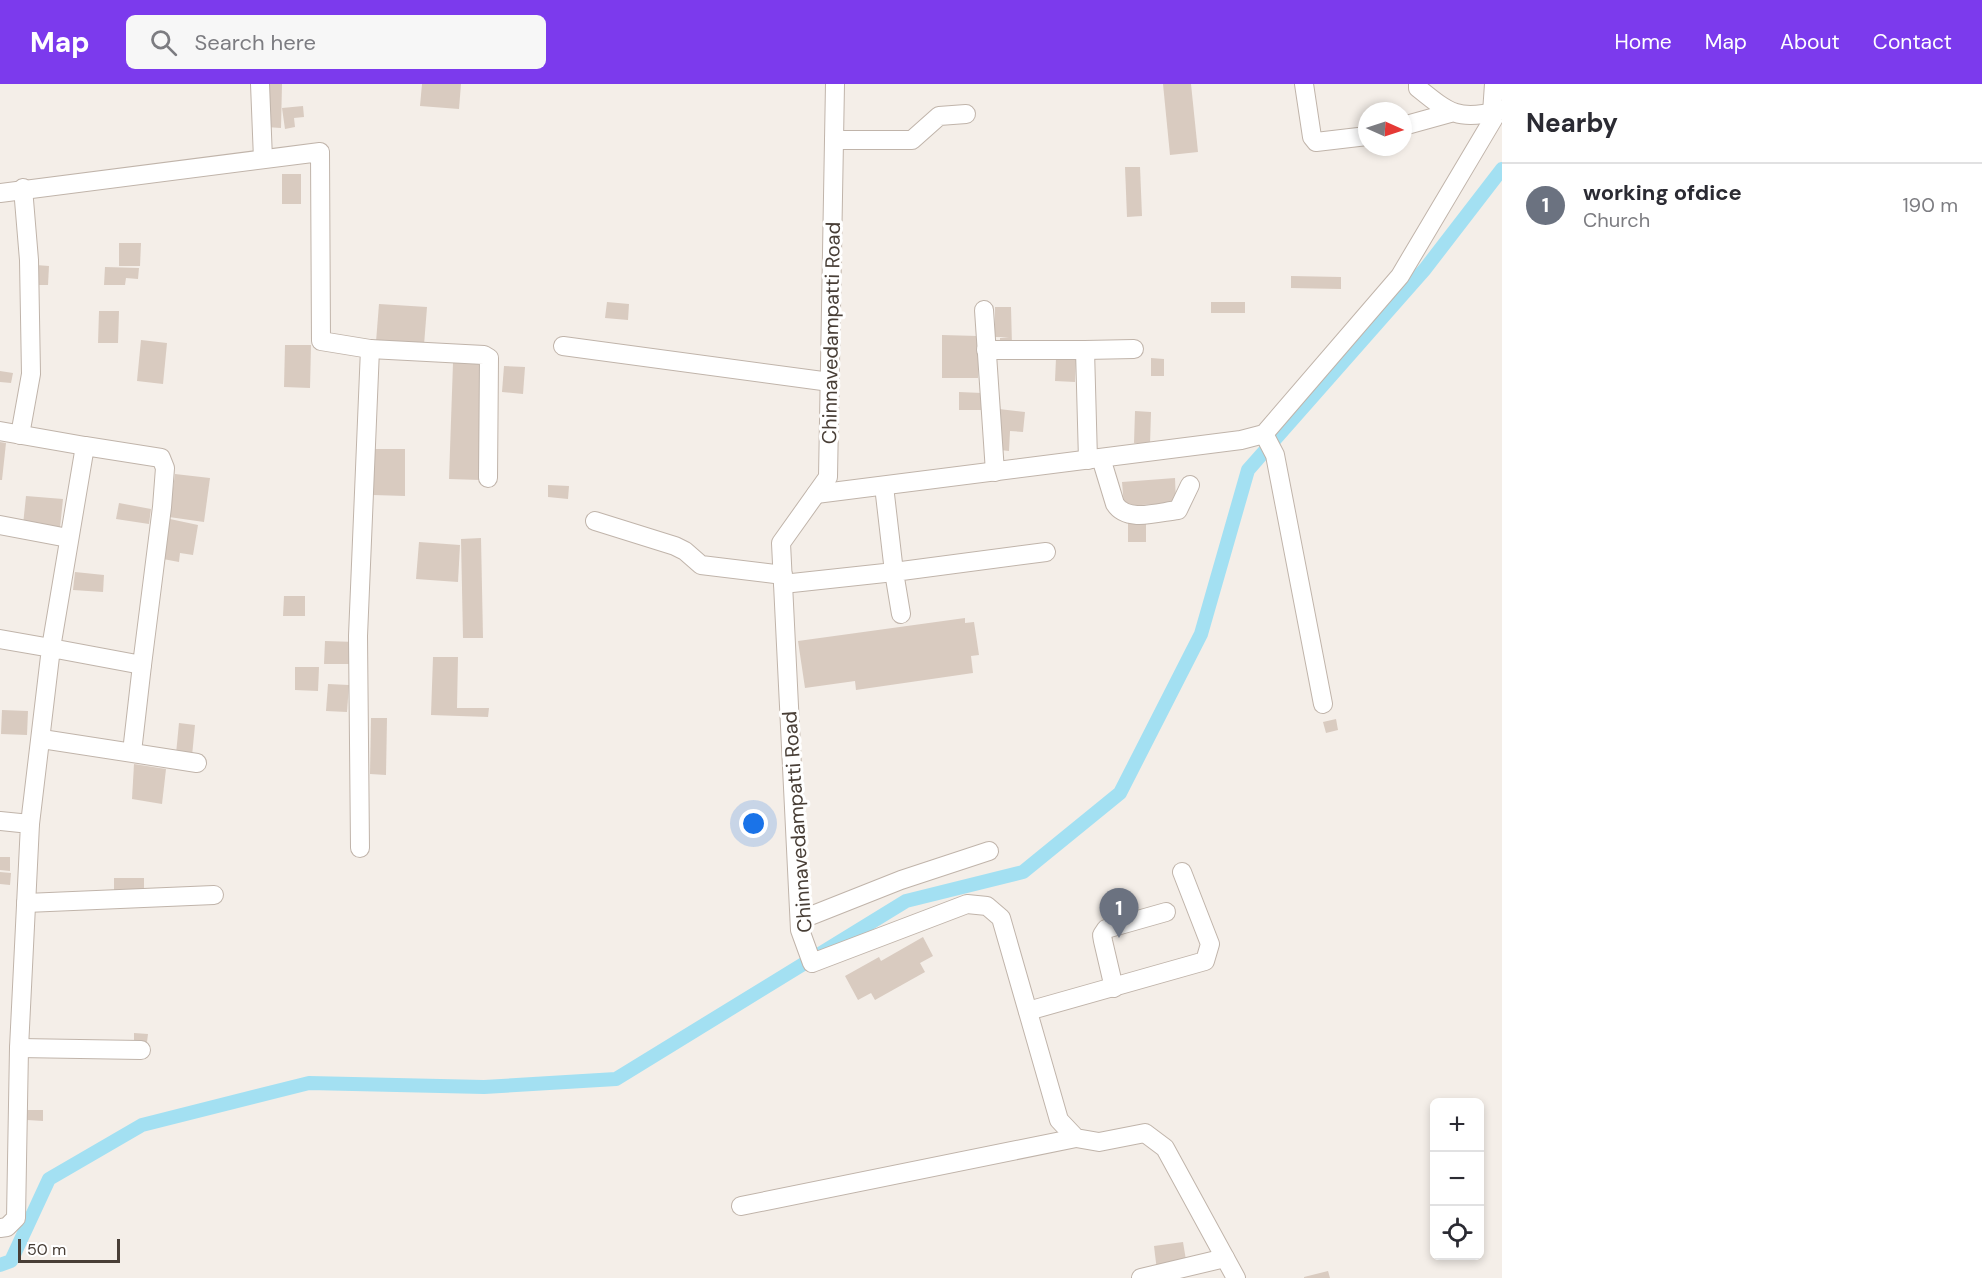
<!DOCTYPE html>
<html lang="en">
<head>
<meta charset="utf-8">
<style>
	body { margin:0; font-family:"DM Sans",sans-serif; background:#f7f7f7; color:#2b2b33 }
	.controls { position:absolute; right:18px; bottom:18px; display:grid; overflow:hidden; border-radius:9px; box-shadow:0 3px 9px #0003 }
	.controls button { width:54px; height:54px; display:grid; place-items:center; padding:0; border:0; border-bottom:2px solid #e1e1e2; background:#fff; color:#2b2b33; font:30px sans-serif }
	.compass { position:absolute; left:1358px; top:18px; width:54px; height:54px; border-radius:50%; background:#fff; box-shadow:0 3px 9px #0003; rotate:93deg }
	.scale { position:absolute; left:18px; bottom:15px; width:102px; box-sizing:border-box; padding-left:6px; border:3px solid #483e36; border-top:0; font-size:16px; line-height:21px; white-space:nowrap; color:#483e36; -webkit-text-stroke:4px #fff; paint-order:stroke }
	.you { position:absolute; left:754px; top:740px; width:21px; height:21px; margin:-15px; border:4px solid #fff; border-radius:50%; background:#1a73e8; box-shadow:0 0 0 9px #1a73e833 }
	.badge { display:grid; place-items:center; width:39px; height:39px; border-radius:50%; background:#7c3aed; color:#fff; font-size:20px; font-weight:700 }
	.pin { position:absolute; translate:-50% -50px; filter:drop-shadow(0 2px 3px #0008) }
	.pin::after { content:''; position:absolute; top:32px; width:21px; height:18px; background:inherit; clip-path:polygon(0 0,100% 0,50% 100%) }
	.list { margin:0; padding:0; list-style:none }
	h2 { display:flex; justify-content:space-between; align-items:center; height:78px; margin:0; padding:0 24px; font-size:26px }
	h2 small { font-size:20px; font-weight:400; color:#7c7c81 }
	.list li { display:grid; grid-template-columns:39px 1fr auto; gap:18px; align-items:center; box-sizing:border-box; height:84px; padding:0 24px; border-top:2px solid #e1e1e2 }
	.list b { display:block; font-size:22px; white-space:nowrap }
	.list p { margin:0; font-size:20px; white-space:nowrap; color:#7c7c81 }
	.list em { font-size:20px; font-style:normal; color:#7c7c81 }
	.icon { flex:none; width:33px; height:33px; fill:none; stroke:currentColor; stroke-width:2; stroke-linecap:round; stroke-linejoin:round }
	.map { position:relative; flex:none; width:1502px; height:1194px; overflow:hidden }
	header { display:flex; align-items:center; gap:36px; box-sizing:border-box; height:84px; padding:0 30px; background:#7c3aed; color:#fff }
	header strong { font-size:28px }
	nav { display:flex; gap:33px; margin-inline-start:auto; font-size:21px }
	.search { width:420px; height:54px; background:#f7f7f7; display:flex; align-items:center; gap:15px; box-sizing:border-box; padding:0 21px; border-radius:9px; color:#7c7c81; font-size:22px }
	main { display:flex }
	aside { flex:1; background:#fff }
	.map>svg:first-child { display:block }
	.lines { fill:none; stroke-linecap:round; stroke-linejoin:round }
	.canal { stroke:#a3e0f2; stroke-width:14 }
	.building { fill:#d9cbc0 }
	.minor-casing { stroke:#c0b4aa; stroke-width:20 }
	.minor { stroke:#fff; stroke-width:18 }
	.labels { text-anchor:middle; stroke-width:6; stroke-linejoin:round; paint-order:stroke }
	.street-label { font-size:20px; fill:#483e36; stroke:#fff }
</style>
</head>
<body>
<header>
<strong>Map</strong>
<div class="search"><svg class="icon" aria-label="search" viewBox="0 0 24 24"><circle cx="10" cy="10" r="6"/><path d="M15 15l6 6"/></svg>Search here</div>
<nav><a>Home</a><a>Map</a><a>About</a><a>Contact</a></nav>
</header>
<main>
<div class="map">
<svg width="1502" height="1194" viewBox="0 0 1502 1194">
	<rect width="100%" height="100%" fill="#f4eee8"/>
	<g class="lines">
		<path class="canal" d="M0,1181L11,1177L49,1095L142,1041L309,999L484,1003L616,995L906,817L1023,788L1120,709L1201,550L1248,386L1425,185L1502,85"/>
	</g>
	<g class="building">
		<path d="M267,0H282L281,44L266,43Z"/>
		<path d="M422,0H461L459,25L420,22Z"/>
		<path d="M1163,0H1191L1198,68L1170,71Z"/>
		<path d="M303,22L304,33L294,34L295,43L285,45L282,24Z"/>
		<path d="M1125,83H1140L1142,132L1127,133Z"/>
		<rect x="282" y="90" width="19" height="30"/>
		<path d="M119,159H141L140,182H119Z"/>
		<path d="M36,181L49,182L48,201H35Z"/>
		<path d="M105,183L139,184L138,195L126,194L125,201H104Z"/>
		<path d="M1291,192L1341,193V205L1291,204Z"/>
		<path d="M607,218L629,220L628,236L605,234Z"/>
		<rect x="1211" y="218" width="34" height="11"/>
		<path d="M379,220L427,223L424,261L376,258Z"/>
		<path d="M995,223H1011L1012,262L1000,263V254L1009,253H995Z"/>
		<path d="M99,227H119L118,259H98Z"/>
		<path d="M942,251L978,252V294H942Z"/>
		<path d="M141,256L167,259L163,300L137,297Z"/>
		<path d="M285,261H311L310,304L284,303Z"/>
		<path d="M1056,274L1076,275L1075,298L1055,297Z"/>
		<path d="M1151,274L1164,275V292H1151Z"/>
		<path d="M453,279H484L480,396L449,395Z"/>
		<path d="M504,282L525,283L523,310L502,308Z"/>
		<path d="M0,287L13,289L11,299L0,298Z"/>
		<path d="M959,308L982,309L981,326H959Z"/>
		<path d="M999,325L1025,328L1023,348L1010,347L1009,367L1000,366Z"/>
		<path d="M1135,327L1151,328L1150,360L1134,359Z"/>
		<path d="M0,358L6,359L2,396H0Z"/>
		<path d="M374,365H405V412L373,411Z"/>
		<path d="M175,390L210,394L204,438L169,433Z"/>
		<path d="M1175,394L1176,419L1124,422L1122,398Z"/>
		<path d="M548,401L569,402L568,415L548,413Z"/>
		<path d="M26,412L63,415L60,444L23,441Z"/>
		<path d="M119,419L151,425L149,440L116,435Z"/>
		<path d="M170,435L198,441L193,471L180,469L179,478L163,475Z"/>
		<rect x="1128" y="437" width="18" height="21"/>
		<path d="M481,454L483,554H463L461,455Z"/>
		<path d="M419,458L460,461L458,498L416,495Z"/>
		<path d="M75,488L104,491L103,508L73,506Z"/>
		<path d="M284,512H305V532H283Z"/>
		<path d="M965,534V539L974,538L979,571L971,572L973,589L856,606L855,597L805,604L798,557Z"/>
		<path d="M325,557L356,558L355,580H324Z"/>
		<path d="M433,573H458L457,624H489L488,633L431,631Z"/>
		<path d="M295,583H319L318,607L295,606Z"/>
		<path d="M328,600L349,601L347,628L326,627Z"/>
		<path d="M2,626L28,627L27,651L1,650Z"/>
		<path d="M371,634H387L386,691L370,690Z"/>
		<path d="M1336,635L1338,646L1326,649L1323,638Z"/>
		<path d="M179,639L195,641L192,672L176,670Z"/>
		<path d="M134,680L166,685L162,720L132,715Z"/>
		<path d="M0,773H10V787L0,786Z"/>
		<path d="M0,788L11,789L10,801L0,800Z"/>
		<path d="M114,794H144V815L114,814Z"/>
		<path d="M923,853L933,872L920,879L925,888L875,916L871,909L858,916L845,892L879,873L881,877Z"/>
		<path d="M134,949L148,950L147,958L134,957Z"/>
		<path d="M27,1026H43V1037L27,1036Z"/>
		<path d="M1183,1158L1187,1182L1157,1187L1154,1162Z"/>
		<path d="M1328,1187L1330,1194H1304V1193Z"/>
	</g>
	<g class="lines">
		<g class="minor-casing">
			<g id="minor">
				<path d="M260,0L263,75"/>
				<path d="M835,0L828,393L781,459L800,846L812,879L967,820L987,822L1001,834L1059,1036L1076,1054L1099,1058L1145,1049L1165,1064L1236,1194"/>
				<path d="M1304,0L1312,53L1316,58L1367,52"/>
				<path d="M1418,0V4C1449,29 1458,37 1498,27"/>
				<path d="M1492,29L1494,0"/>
				<path d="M1403,42L1450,29"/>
				<path d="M834,56H912L939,32L966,30"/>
				<path d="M0,109L320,68L321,257L370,265L358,552L360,764"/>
				<path d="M984,226L995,388"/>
				<path d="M563,262L830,298"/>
				<path d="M370,265L484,271L489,274L488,394"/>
				<path d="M986,266H1085L1088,376"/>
				<path d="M1085,266L1134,265"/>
				<path d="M0,347L85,362"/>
				<path d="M1264,350L1275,371L1323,620"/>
				<path d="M20,351L31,290L29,176L23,104"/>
				<path d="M1101,374L1115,420C1127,439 1159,428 1178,426L1190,401"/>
				<path d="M816,410L1241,356L1264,350L1400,192L1498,27L1502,26"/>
				<path d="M595,437L675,462L685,467L701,481L783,491"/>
				<path d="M0,441L68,454"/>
				<path d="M783,500L894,488L884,402"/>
				<path d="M901,530L894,488L1046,468"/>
				<path d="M0,555L51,564L85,362L161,374L165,384L162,423L142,581L51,564L30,740"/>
				<path d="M42,655L197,679"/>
				<path d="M132,668L142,581"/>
				<path d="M0,737L30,740L19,964L16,1134L7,1143L0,1144"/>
				<path d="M26,819L214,811"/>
				<path d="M800,836L901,796L989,767"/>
				<path d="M1114,904L1103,857L1102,851L1106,845L1166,828"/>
				<path d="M1028,927L1205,877L1210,860L1182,788"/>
				<path d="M19,964L141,966"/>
				<path d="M741,1122L1076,1054"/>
				<path d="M1141,1194L1225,1174"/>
			</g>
		</g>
		<use href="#minor" class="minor"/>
	</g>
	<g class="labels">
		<g class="street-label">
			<text transform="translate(831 249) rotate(-89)" y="7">Chinnavedampatti Road</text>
			<text transform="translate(797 738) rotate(-94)" y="7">Chinnavedampatti Road</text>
		</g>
	</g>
</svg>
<div class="controls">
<button>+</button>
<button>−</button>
<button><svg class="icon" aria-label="locate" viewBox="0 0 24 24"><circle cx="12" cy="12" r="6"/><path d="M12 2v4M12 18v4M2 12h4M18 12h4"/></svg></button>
</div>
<svg class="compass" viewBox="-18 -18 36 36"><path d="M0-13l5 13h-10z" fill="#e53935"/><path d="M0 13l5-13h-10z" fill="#7c7c81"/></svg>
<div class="scale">50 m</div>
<div class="you"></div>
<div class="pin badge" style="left:1119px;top:854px;background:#6b7280">1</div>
</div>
<aside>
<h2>Nearby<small></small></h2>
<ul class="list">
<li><span class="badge" style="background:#6b7280">1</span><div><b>working ofdice</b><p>Church</p></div><em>190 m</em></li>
</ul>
</aside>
</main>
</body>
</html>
